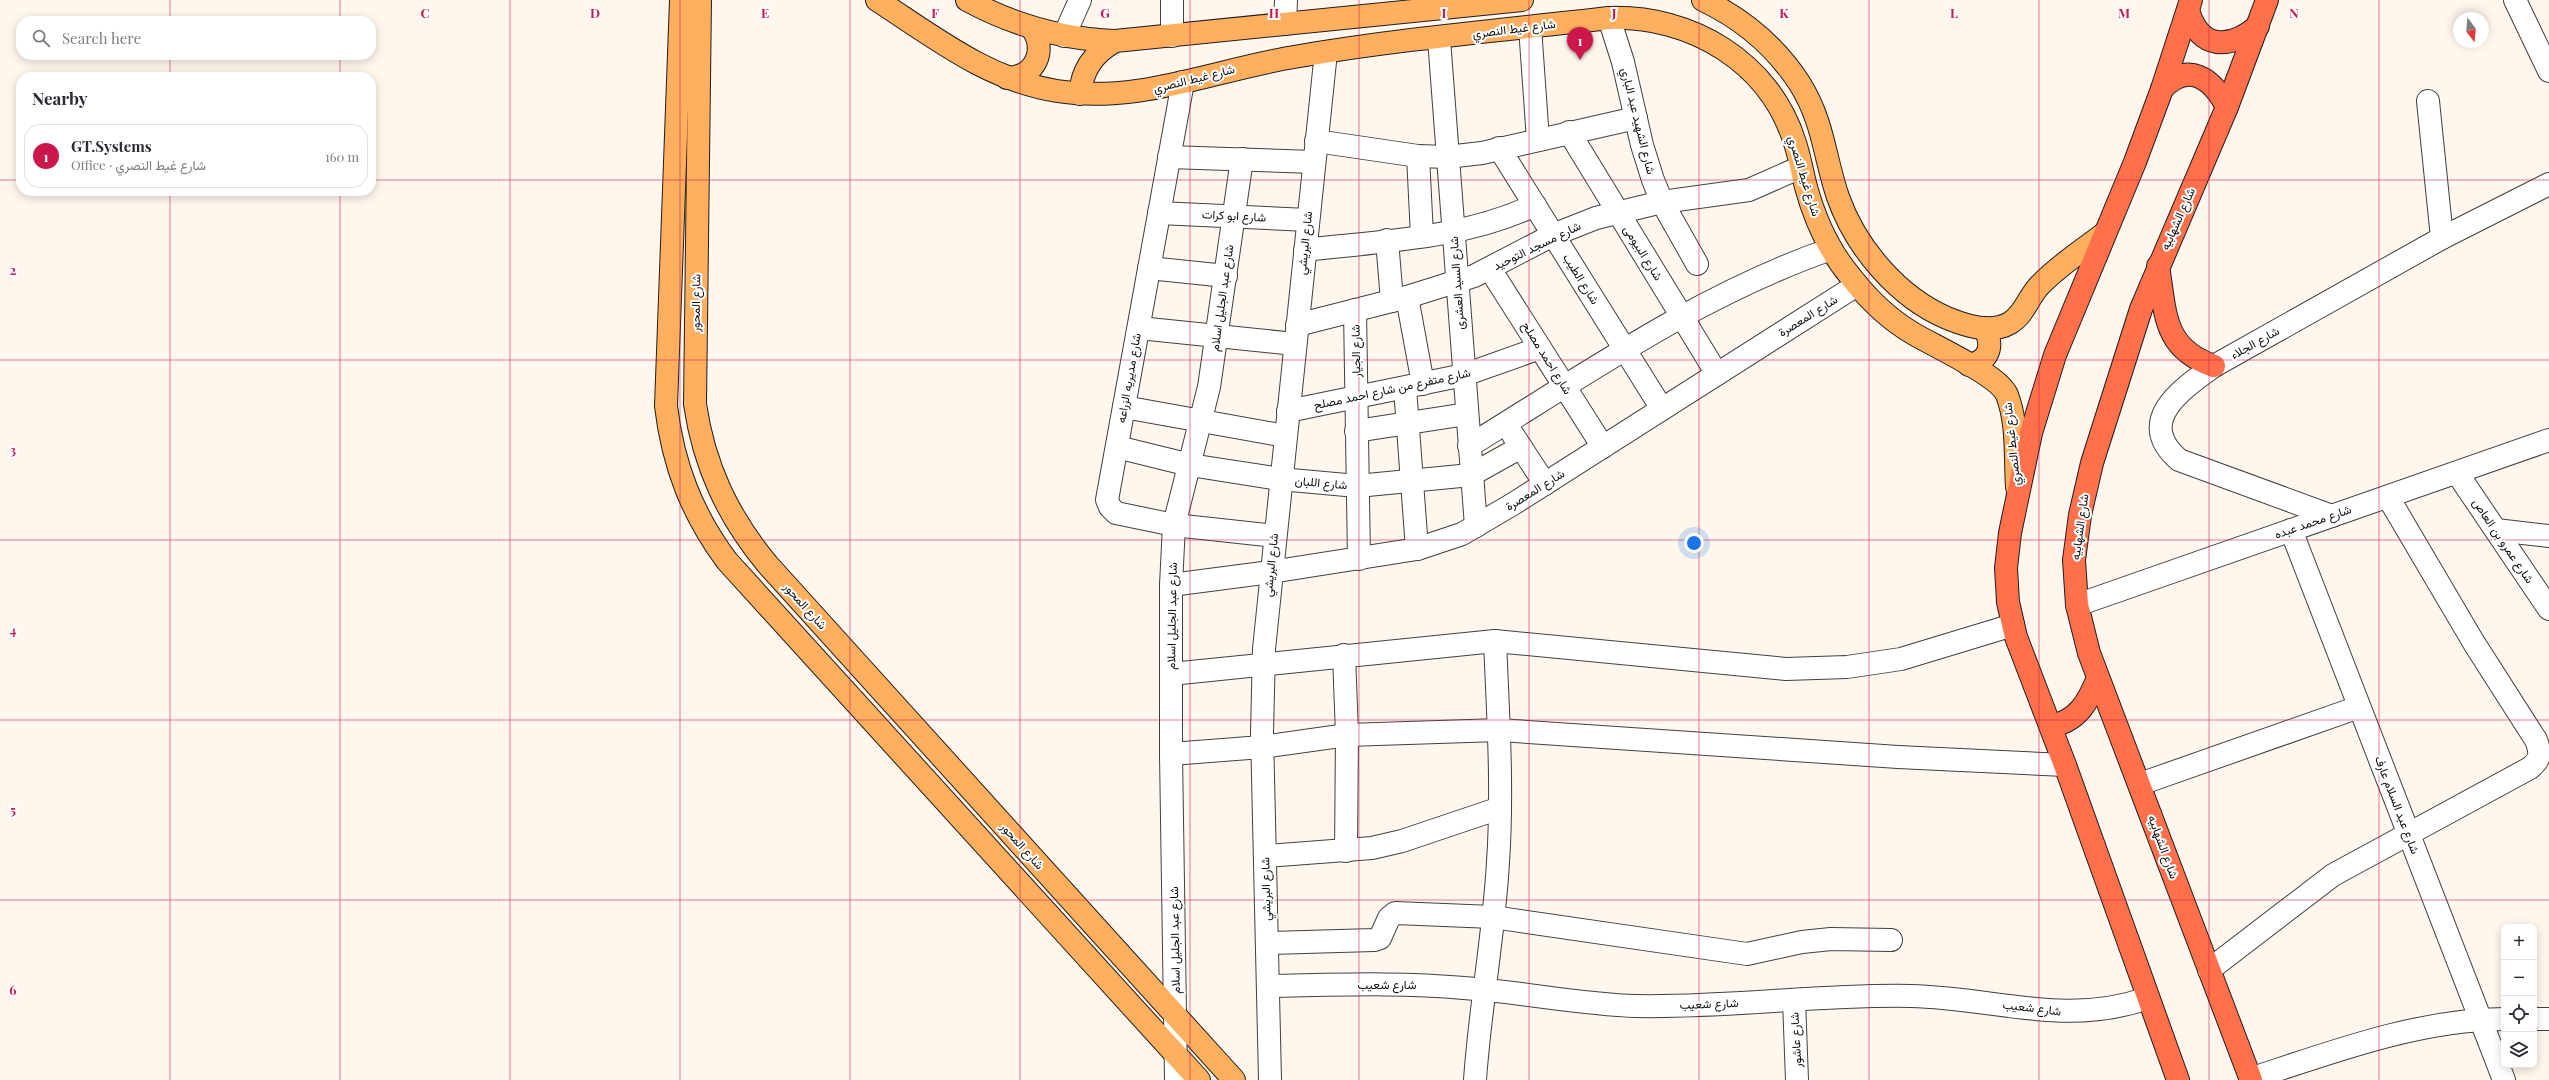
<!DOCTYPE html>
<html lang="en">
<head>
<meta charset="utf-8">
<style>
	body { margin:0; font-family:"Playfair Display",Vazirmatn,serif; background:#f2f2f3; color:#2b2b33 }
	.controls { position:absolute; right:12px; bottom:12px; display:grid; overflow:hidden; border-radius:8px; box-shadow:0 2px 10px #0003 }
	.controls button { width:36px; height:36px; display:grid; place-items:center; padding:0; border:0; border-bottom:1px solid #e1e1e2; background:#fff; color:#2b2b33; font:20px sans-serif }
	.compass { position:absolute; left:2453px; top:12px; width:36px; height:36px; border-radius:50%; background:#fff; box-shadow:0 2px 10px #0003; rotate:164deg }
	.you { position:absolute; left:1694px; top:543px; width:14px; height:14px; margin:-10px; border:3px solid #fff; border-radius:50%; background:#1a73e8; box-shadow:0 0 0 6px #1a73e833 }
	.badge { display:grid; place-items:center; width:26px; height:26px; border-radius:50%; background:#cb174c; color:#fff; font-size:13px; font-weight:700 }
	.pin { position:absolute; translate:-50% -33px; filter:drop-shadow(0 1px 2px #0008) }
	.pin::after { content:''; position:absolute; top:21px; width:14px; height:12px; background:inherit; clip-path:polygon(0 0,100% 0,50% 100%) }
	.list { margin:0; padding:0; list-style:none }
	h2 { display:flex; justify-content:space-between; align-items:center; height:52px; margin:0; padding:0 16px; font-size:17px }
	h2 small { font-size:13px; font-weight:400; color:#7c7c81 }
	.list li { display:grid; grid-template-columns:26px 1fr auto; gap:12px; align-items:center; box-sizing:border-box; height:64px; margin:0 8px 8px; padding:0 8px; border:1px solid #e1e1e2; border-radius:16px }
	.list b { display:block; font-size:15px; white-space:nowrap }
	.list p { margin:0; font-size:13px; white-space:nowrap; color:#7c7c81 }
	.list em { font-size:13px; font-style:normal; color:#7c7c81 }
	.icon { flex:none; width:22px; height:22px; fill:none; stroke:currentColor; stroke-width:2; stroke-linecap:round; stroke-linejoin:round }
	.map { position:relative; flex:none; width:2549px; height:1080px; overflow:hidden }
	.search { position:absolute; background:#fff; box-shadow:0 2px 10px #0003; left:16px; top:16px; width:360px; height:44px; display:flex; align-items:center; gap:10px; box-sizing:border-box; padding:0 14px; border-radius:16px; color:#7c7c81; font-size:15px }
	.panel { position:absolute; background:#fff; box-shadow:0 2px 10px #0003; left:16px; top:72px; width:360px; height:124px; border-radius:16px }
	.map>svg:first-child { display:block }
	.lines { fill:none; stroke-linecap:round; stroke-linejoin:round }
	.minor-casing { stroke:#404040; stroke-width:24 }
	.major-casing { stroke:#1e1e1e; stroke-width:24 }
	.highway-casing { stroke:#1e1e1e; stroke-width:24 }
	.minor { stroke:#fff; stroke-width:22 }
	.major { stroke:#ffaf5d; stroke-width:22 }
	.highway { stroke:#ff704b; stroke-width:22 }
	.grid { fill:none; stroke:#cb174c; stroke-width:1; stroke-opacity:0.55 }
	.labels { text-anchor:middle; stroke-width:4; stroke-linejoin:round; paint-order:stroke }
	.street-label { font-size:12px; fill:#0d0d0d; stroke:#fff }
	.grid-label { font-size:13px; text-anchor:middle; font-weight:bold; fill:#cb174c; stroke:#fff; stroke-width:4; stroke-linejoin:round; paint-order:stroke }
</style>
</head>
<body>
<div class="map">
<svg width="2549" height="1080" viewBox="0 0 2549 1080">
	<rect width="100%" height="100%" fill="#fff7ed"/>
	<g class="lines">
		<g class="minor-casing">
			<g id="minor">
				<path d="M1172,0V36"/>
				<path d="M2515,0L2549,71"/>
				<path d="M1609,18L1623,62L1642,145L1653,180L1662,202L1697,264"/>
				<path d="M1285,24L1286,0"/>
				<path d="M1530,27L1538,140"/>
				<path d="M1064,36L1080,0"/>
				<path d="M1439,39L1476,526"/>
				<path d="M1183,82L1107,500L1110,507L1116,513L1174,525L1275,536"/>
				<path d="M2428,101L2442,238"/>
				<path d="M1569,132L1717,374"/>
				<path d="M1316,141L1418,156L1447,157L1482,153L1636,118"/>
				<path d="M1499,148L1662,409"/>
				<path d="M1418,156L1422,236"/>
				<path d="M1169,157L1314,162"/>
				<path d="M1159,213L1308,220"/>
				<path d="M1387,240L1392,301"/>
				<path d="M1305,250C1382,241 1463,239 1535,205"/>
				<path d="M1149,268L1226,276"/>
				<path d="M1490,269L1603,447"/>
				<path d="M1407,297L1423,384"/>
				<path d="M1355,310L1359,559"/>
				<path d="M1297,325L1407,297L1474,276L1553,235L1596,218L1662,202L1749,190L1801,167"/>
				<path d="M1139,328L1295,344"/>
				<path d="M1405,388L1417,549"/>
				<path d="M1124,407L1285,436"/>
				<path d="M1288,411L1464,375L1540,348"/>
				<path d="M1356,431L1467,414"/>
				<path d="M1513,435L1545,484"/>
				<path d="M1469,446C1586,374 1701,294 1831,249"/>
				<path d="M1117,447L1190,465L1280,479L1357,486L1471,475L1521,447"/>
				<path d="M2457,473L2549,609"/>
				<path d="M2332,516L2179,460C2134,421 2182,389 2214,366L2442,238L2549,184"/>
				<path d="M2291,530L2504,1080"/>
				<path d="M2496,530L2549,536"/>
				<path d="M1171,585L1271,572L1417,549L1462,534L1513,504L1857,285"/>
				<path d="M2077,605L2549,440"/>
				<path d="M1344,655L1347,735L1346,851"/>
				<path d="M1171,674L1495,641L1786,669L1847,667L1901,659L2013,625"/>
				<path d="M1171,754L1262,747L1347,735L1499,730L1898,757L2065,765"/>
				<path d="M2140,784L2359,707"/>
				<path d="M1266,856L1372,848L1402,841L1500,808"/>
				<path d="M1267,943L1374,940L1380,938L1389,918L1395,913L1493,917L1747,954L1802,942L1831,939L1891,940"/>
				<path d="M2209,970L2333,875L2530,768C2541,759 2541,753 2536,740L2474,643L2388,497"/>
				<path d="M1268,986C1333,985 1399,982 1464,988C1522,992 1578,1004 1636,1006C1728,1008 1819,994 1911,996C1996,998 2065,1027 2148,998"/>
				<path d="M1794,1000L1797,1080"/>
				<path d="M2534,1019H2549"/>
				<path d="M2250,1079C2332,1052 2417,1020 2504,1019"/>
				<path d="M1176,1080L1171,754V585L1174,525L1209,387L1242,159"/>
				<path d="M1270,1080L1262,733L1264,649L1326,52"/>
				<path d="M1475,1080C1480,1007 1494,935 1498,862C1503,789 1498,714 1495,641"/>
			</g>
		</g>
		<g class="major-casing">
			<g id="major">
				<path d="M681,0L666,406C673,465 692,514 727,561L1199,1080"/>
				<path d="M700,0L695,404C704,466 728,517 768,565L1234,1080"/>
				<path d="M877,0C934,37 988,80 1057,91C1138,104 1214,70 1294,57C1398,39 1504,30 1609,18C1691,15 1770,62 1795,143C1800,158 1802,172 1806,187C1815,220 1829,251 1851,277C1868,299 1890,320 1914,334C1934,346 1999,375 2007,395C2018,423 2015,458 2017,487"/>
				<path d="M967,0C1013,25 1062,39 1115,41L1522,0"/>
				<path d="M1703,0C1743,19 1776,47 1800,84C1824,123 1824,156 1838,197C1856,248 1898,297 1947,318C1966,326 1991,334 2010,323C2025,314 2028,297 2040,285C2059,265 2083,250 2105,233"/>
				<path d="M1007,78C1036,77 1047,50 1032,28"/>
				<path d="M1080,94C1082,69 1094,53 1115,41"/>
				<path d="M1969,365C1990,361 1994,345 1984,328"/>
			</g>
		</g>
		<g class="highway-casing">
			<g id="highway">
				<path d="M2188,10C2200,51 2230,49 2258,26"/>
				<path d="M2162,89C2188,61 2212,78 2227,107"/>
				<path d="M2158,266C2166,313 2162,348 2214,366"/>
				<path d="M2051,726C2078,721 2088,702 2098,678"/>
				<path d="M2178,1080L2065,765L2016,637L2008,602L2006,568L2010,533L2031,433L2055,355L2135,162L2162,89L2191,0"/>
				<path d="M2251,1080L2089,653L2077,605L2074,560L2080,515L2092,463L2141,309L2227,107L2267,0"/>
			</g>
		</g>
		<use href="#minor" class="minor"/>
		<use href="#major" class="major"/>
		<use href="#highway" class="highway"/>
	</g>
	<path class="grid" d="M170,0V21M340,0V21M510,0V1080M680,0V1080M850,0V1080M1020,0V1080M1190,0V1080M1359,0V1080M1529,0V1080M1699,0V1080M1869,0V1080M2039,0V1080M2209,0V1080M2379,0V1080M170,55V77M340,55V77M0,180H21M371,180H2549M170,191V1080M340,191V1080M0,360H2549M0,540H2549M0,720H2549M0,900H2549"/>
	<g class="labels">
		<g class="street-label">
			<text transform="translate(1514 29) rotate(-7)" y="4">شارع غيط النصري</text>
			<text transform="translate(1194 79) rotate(-14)" y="4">شارع غيط النصري</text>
			<text transform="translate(1638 121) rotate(76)" y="4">شارع الشهيد عبد الباري</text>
			<text transform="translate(1804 176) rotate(73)" y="4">شارع غيط النصري</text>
			<text transform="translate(1234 216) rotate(3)" y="4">شارع ابو كرات</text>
			<text transform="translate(2178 219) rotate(-66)" y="4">شارع الشهابيه</text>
			<text transform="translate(1305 243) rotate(-84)" y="4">شارع البريشي</text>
			<text transform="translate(1537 246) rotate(-26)" y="4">شارع مسجد التوحيد</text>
			<text transform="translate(1643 253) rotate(58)" y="4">شارع البيومى</text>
			<text transform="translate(1581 279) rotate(58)" y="4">شارع الطيب</text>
			<text transform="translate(1457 283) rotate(-94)" y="4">شارع السيد العشرى</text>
			<text transform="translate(1222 298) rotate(-82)" y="4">شارع عبد الجليل اسلام</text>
			<text transform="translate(696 303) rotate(-89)" y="4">شارع المحور</text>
			<text transform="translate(1808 316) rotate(-32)" y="4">شارع المعصرة</text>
			<text transform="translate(2255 343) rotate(-29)" y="4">شارع الجلاء</text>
			<text transform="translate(1356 351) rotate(-91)" y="4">شارع الجيار</text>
			<text transform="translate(1547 358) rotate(58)" y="4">شارع احمد مصلح</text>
			<text transform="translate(1129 378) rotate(-80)" y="4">شارع مديريه الزراعه</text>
			<text transform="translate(1392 389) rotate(-12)" y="4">شارع متفرع من شارع احمد مصلح</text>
			<text transform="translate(2012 444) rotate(-96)" y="4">شارع غيط النصري</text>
			<text transform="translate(1321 483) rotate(5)" y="4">شارع اللبان</text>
			<text transform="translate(1535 490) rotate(-32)" y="4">شارع المعصرة</text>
			<text transform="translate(2313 522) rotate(-19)" y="4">شارع محمد عبده</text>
			<text transform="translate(2080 527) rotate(-82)" y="4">شارع الشهابيه</text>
			<text transform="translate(2503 541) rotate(56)" y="4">شارع عمرو بن العاص</text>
			<text transform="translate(1271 565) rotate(-84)" y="4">شارع البريشي</text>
			<text transform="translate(805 606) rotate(48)" y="4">شارع المحور</text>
			<text transform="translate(1172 616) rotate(-89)" y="4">شارع عبد الجليل اسلام</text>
			<text transform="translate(2397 805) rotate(69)" y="4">شارع عبد السلام عارف</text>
			<text transform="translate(1022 846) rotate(48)" y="4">شارع المحور</text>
			<text transform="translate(2163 847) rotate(70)" y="4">شارع الشهابيه</text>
			<text transform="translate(1266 889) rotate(-91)" y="4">شارع البريشي</text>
			<text transform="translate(1175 940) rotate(-91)" y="4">شارع عبد الجليل اسلام</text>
			<text x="1387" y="989">شارع شعيب</text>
			<text transform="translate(1709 1004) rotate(-2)" y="4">شارع شعيب</text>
			<text transform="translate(2032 1008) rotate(7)" y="4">شارع شعيب</text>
			<text transform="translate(1796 1040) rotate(-93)" y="4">شارع عاشور</text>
		</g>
	</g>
	<g class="grid-label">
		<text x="425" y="18">C</text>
		<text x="595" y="18">D</text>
		<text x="765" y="18">E</text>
		<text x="935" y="18">F</text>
		<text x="1105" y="18">G</text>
		<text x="1274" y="18">H</text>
		<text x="1444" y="18">I</text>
		<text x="1614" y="18">J</text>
		<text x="1784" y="18">K</text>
		<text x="1954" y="18">L</text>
		<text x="2124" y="18">M</text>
		<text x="2294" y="18">N</text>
		<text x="13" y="275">2</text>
		<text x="13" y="455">3</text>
		<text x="13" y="635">4</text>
		<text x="13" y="815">5</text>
		<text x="13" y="995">6</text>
	</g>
</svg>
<div class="controls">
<button>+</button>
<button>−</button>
<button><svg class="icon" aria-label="locate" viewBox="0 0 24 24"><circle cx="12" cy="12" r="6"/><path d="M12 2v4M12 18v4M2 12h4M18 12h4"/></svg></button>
<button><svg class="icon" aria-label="layers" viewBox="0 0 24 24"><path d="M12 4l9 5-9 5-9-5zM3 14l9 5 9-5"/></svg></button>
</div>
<svg class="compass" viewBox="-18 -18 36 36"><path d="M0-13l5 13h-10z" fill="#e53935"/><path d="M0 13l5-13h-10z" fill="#7c7c81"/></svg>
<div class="you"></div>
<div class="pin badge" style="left:1580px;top:60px">1</div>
<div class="search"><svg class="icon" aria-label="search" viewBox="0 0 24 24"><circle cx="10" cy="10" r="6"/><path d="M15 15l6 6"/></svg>Search here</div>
<section class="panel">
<h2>Nearby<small></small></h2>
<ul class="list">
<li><span class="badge">1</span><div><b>GT.Systems</b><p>Office · شارع غيط النصري</p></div><em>160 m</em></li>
</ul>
</section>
</div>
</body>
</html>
